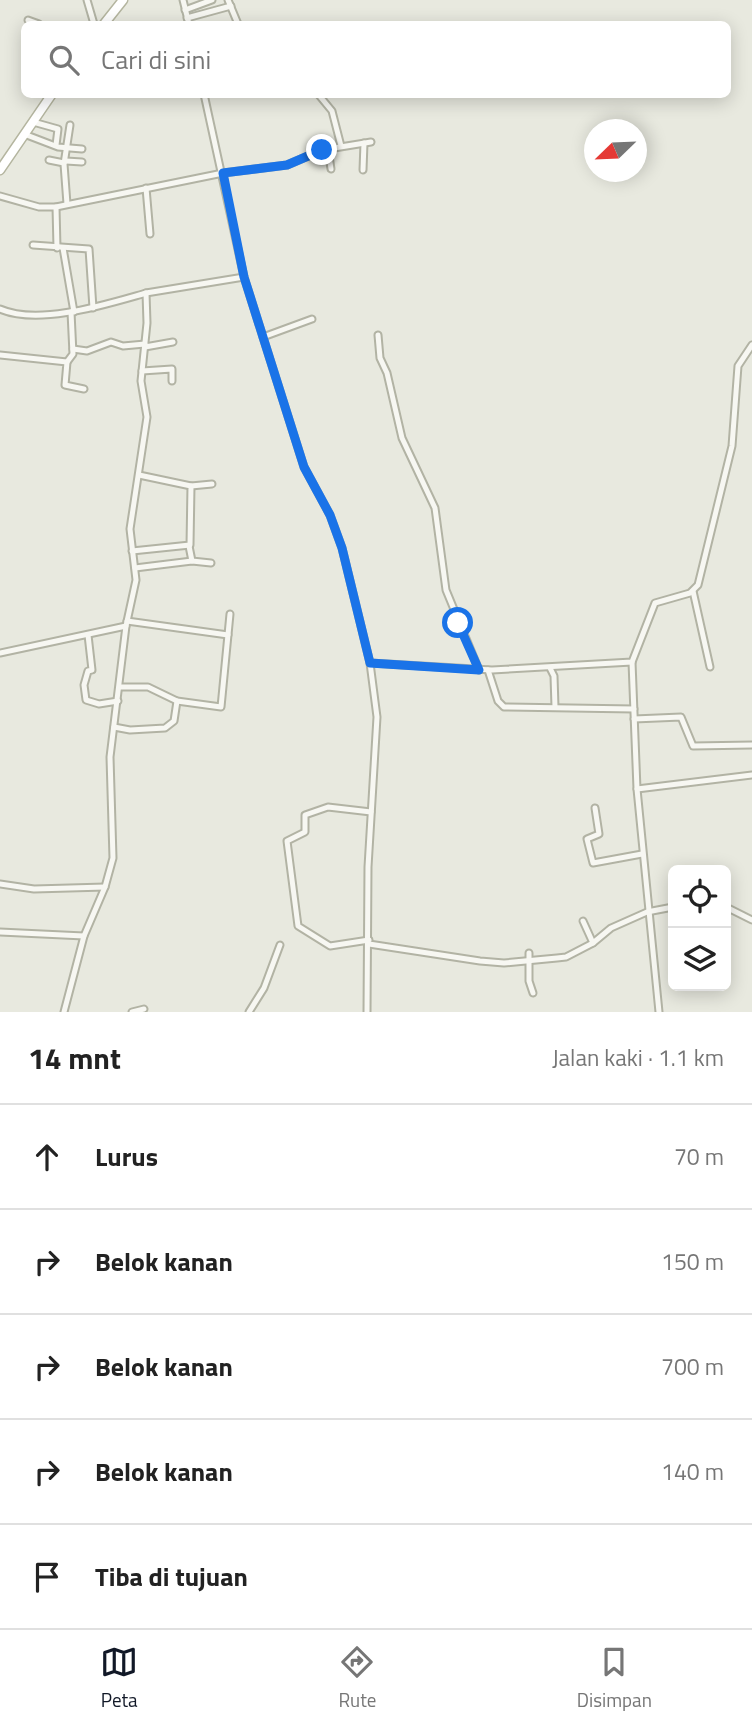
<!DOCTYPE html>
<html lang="id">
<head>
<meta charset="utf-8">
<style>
	body { margin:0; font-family:"Titillium Web",sans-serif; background:#f6f6f6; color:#222 }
	.controls { position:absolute; right:21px; bottom:21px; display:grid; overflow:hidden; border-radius:10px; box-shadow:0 4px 18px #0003 }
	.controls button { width:63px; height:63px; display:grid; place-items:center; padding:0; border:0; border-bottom:2px solid #e0e0e0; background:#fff; color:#222; font:35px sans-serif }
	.compass { position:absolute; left:584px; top:119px; width:63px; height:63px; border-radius:50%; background:#fff; box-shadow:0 4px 18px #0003; rotate:247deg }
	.stop { position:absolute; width:21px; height:21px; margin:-16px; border:5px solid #1a73e8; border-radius:50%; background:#fff }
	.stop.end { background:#1a73e8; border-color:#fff; box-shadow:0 2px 7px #0008 }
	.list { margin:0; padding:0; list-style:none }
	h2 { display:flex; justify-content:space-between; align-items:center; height:91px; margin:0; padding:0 28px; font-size:30px }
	h2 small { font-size:23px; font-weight:400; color:#767676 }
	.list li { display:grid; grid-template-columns:46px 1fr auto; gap:21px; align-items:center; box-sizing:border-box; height:105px; padding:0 28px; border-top:2px solid #e0e0e0 }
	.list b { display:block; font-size:26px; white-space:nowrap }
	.list em { font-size:23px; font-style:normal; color:#767676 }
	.icon { flex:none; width:38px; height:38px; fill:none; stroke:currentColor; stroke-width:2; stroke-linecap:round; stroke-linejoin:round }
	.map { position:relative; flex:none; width:752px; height:1012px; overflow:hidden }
	.search { position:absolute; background:#fff; box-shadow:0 4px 18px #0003; left:21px; right:21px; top:21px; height:77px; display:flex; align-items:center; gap:18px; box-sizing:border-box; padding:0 24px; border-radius:10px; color:#767676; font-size:26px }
	.sheet { height:616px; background:#fff }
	nav { display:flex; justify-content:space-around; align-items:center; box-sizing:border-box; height:98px; border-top:2px solid #e0e0e0; background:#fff; font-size:19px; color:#767676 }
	nav a { display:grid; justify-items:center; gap:4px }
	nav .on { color:#111827 }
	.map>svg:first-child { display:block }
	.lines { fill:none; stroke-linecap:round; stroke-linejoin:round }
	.minor-casing { stroke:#b2b3a4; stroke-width:9 }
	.primary-casing { stroke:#b4b59f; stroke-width:11 }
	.minor { stroke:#f7f7f2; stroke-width:5 }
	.primary { stroke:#fff; stroke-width:8 }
	.route { stroke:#1a73e8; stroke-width:9 }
</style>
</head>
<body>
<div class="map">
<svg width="752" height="1012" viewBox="0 0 752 1012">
	<rect width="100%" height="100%" fill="#e8e9df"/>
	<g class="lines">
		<g class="minor-casing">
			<g id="minor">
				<path d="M87,0L94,24"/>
				<path d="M183,0L189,24"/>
				<path d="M228,0L238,24"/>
				<path d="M185,10L212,0"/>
				<path d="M187,18L231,6"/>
				<path d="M28,20L39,24"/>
				<path d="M204,94L244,277L304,467L330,515L342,548L370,663L377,717L368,867L367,1012"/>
				<path d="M318,94L332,111L341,146"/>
				<path d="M33,122L58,129L56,145"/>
				<path d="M24,134L58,147L82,149"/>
				<path d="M328,149L331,169"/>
				<path d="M49,160L64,163"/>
				<path d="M66,161L82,162"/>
				<path d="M363,170L364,143"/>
				<path d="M146,188L150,234"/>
				<path d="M0,196L39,207H56L223,173L287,165L322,150L371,142"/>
				<path d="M67,204L64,164L70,125"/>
				<path d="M56,207L57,248"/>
				<path d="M33,245L89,249L93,308"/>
				<path d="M63,248L74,312"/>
				<path d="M146,293L244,277"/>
				<path d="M0,309C39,326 107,304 146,293L147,323L141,381L147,417L130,529L136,580L126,626L110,757L113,858L105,887L84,936L64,1012"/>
				<path d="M378,335L380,358L387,373L402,438L435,508L446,590L479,670"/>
				<path d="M263,337L312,319"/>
				<path d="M145,347L173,342"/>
				<path d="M73,349L87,351L111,342L123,346L145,344"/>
				<path d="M0,355L67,362L65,385L84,389"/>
				<path d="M67,362L73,354L71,312"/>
				<path d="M142,371L172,369V381"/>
				<path d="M191,486L212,484"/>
				<path d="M189,546L192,561L211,563"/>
				<path d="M132,551L190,545L191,486L139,475"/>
				<path d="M135,568L192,561"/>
				<path d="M693,591L710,667"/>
				<path d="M127,621L228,635"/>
				<path d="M88,635L92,670L88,671L84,685L86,700L99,704L118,701"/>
				<path d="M0,653L126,626"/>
				<path d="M632,662L637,789L659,1012"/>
				<path d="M370,663L492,670L632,662L655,603L690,593L698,585L732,446L738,366L752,345"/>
				<path d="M550,668L554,676L555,707"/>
				<path d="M488,670L498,701L504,707L634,709"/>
				<path d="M120,687H148L177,701L221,707L230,614"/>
				<path d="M634,719L681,717L693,746L752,745"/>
				<path d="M114,727L130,730L165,728L174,721L177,701"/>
				<path d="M637,789L752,775"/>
				<path d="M595,808L599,834L587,839L593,863L642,854"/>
				<path d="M0,884L34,889L105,887"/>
				<path d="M726,907L752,920"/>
				<path d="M583,921L593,943"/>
				<path d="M0,932L84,936"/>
				<path d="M369,940L330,946L298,926L287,841L305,832V815L328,807L371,812"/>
				<path d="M369,944L480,961L504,963L557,958L566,957L593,943L611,928L647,912L673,907"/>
				<path d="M529,953V981L533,993"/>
				<path d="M132,1012L144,1009"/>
				<path d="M249,1012L264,988L280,945"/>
			</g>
		</g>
		<g class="primary-casing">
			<g id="primary">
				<path d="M104,24L123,0"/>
				<path d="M0,170L52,94"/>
			</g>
		</g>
		<use href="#minor" class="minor"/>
		<use href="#primary" class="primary"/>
	</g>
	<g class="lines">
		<path class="route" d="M322,150L287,165L223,173L244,277L304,467L330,515L342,548L370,663L479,670L458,623"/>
	</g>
</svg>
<div class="controls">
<button><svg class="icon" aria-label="locate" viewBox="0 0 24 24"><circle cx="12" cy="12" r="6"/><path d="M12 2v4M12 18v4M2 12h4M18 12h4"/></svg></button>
<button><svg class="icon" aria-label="layers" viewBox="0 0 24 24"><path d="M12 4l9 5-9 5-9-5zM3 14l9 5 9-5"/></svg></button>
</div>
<svg class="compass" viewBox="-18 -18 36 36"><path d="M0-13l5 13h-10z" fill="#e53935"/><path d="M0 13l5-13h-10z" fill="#767676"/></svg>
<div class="stop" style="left:458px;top:623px"></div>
<div class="stop end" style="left:322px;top:150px"></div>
<div class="search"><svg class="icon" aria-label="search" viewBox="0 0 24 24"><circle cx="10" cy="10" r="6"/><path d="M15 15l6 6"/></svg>Cari di sini</div>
</div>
<section class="sheet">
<h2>14 mnt<small>Jalan kaki · 1.1 km</small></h2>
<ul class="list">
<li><svg class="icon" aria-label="ahead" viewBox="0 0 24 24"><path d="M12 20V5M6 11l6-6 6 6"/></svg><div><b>Lurus</b></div><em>70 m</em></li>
<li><svg class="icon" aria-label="right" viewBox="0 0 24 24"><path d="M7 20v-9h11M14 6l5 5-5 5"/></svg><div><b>Belok kanan</b></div><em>150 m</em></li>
<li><svg class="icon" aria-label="right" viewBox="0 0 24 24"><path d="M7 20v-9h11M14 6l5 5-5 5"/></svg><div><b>Belok kanan</b></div><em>700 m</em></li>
<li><svg class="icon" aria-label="right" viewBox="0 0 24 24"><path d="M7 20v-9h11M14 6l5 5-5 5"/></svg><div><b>Belok kanan</b></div><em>140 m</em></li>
<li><svg class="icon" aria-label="arrive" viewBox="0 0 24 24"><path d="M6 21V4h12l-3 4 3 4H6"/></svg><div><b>Tiba di tujuan</b></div></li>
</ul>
</section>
<nav>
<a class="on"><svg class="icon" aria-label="map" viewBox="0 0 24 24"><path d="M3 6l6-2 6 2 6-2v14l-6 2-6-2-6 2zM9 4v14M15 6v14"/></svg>Peta</a>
<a><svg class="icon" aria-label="directions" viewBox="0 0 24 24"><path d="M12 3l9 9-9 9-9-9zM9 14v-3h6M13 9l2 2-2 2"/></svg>Rute</a>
<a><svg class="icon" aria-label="saved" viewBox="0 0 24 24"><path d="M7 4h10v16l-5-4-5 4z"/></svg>Disimpan</a>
</nav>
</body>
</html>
